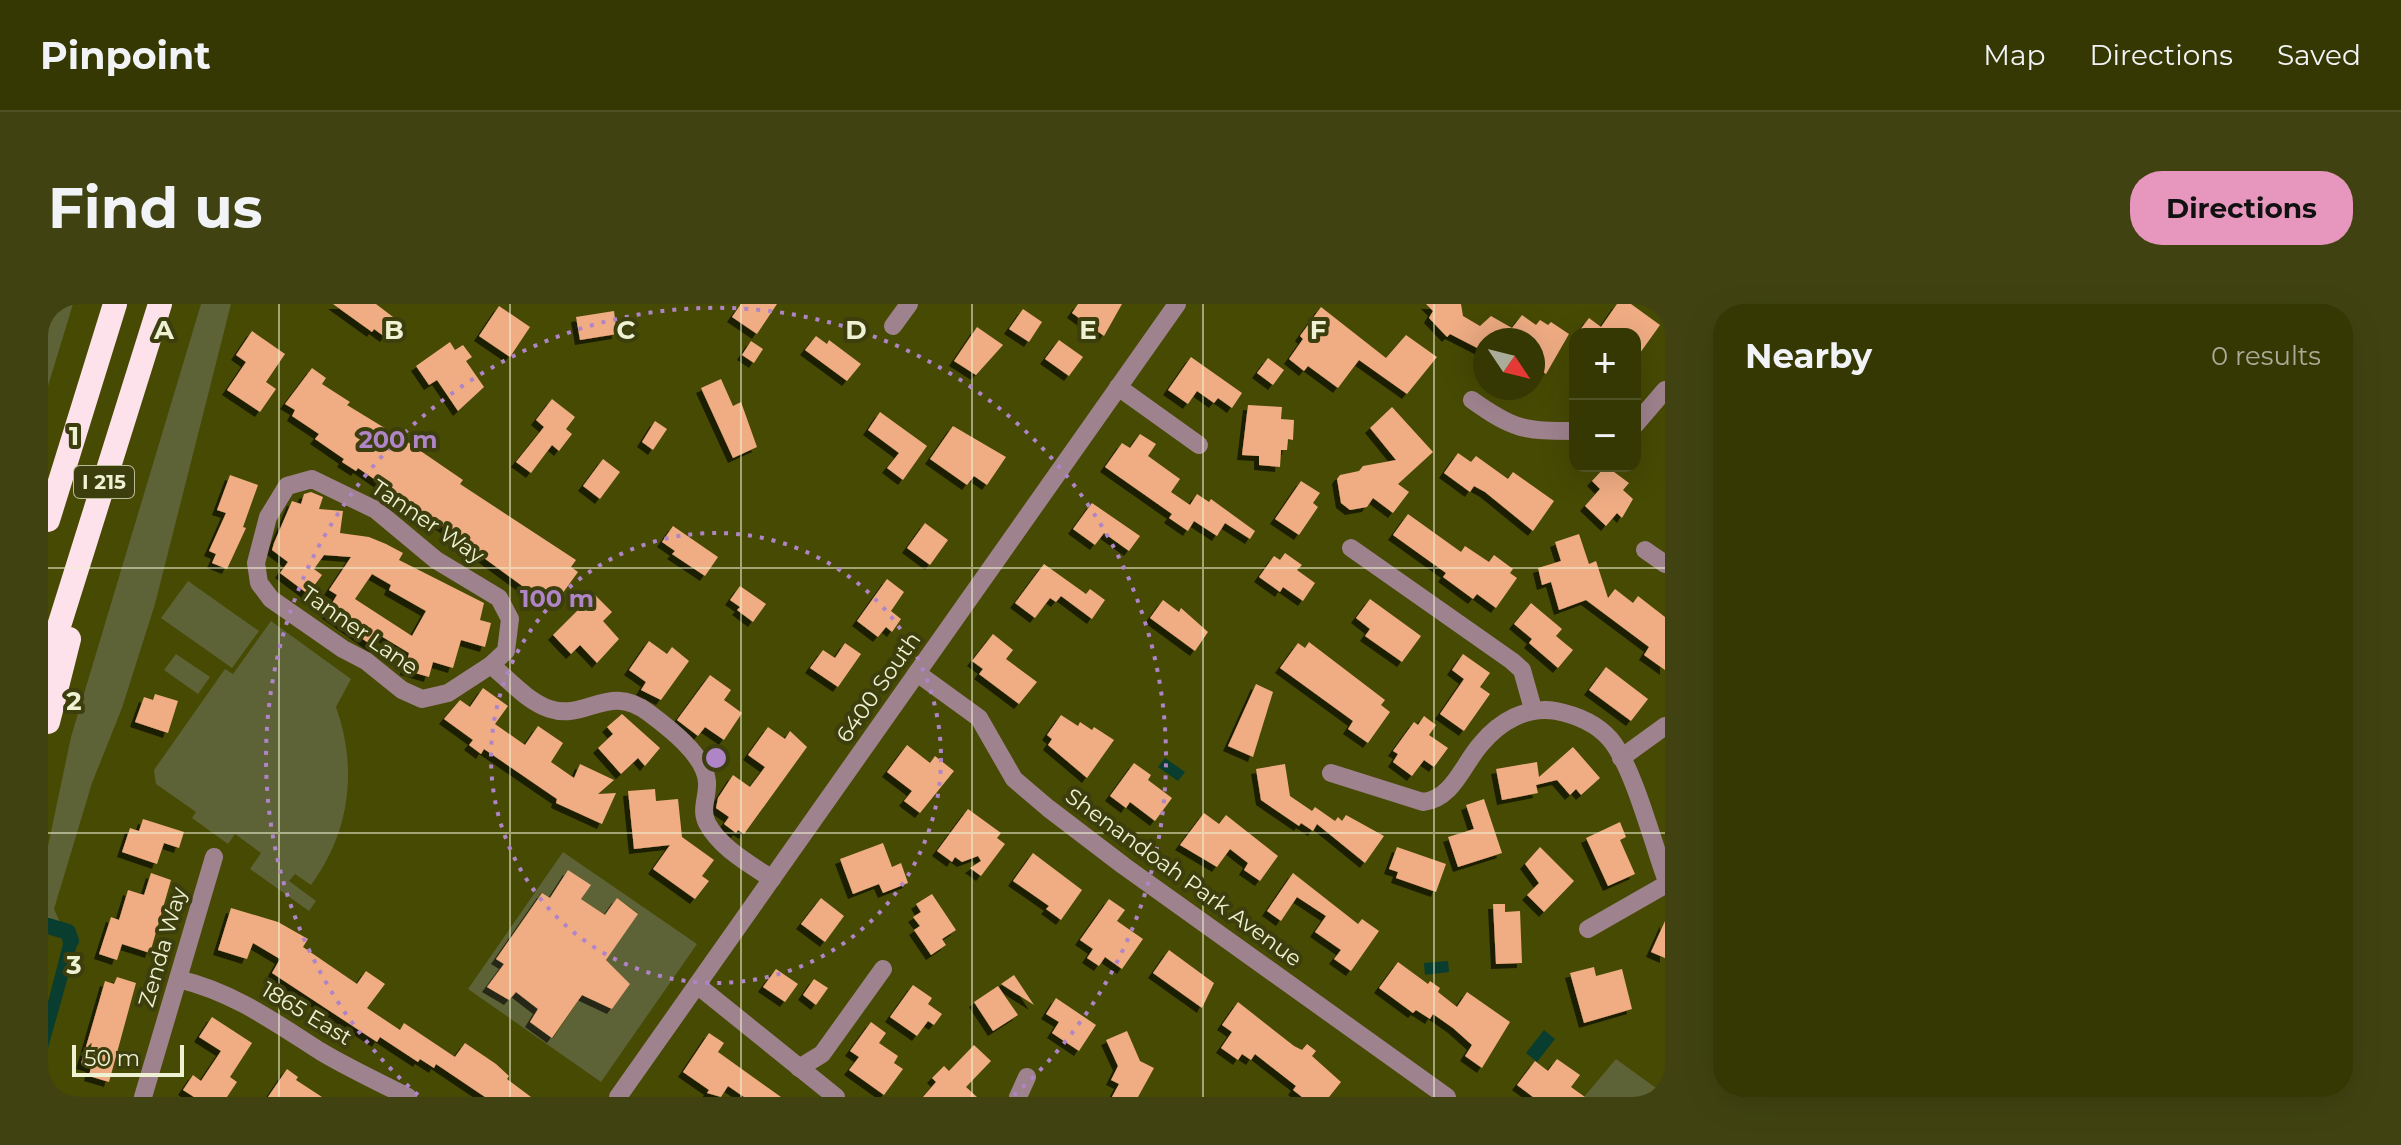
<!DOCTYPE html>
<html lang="en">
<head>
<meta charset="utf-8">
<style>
	body { margin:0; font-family:Montserrat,sans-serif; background:#404311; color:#f1f3f6 }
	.controls { position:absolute; right:24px; top:24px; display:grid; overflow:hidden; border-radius:16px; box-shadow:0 8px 32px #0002 }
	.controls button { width:72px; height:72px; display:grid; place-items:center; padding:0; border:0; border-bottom:2px solid #4f5224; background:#353802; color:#f1f3f6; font:40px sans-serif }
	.compass { position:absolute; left:1425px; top:24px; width:72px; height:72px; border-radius:50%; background:#353802; box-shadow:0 8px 32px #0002; rotate:125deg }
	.scale { position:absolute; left:24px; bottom:20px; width:112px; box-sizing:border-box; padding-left:8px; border:4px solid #eef2d2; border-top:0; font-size:22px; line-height:28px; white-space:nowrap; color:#eef2d2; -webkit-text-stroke:6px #3c3e0e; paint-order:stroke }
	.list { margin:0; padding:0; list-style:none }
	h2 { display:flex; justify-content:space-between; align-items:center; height:104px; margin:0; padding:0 32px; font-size:34px }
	h2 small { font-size:26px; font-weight:400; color:#aaac99 }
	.map { position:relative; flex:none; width:1617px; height:793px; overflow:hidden; border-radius:32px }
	header { display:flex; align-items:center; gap:48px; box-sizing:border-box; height:112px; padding:0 40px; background:#353802; border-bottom:2px solid #4f5224 }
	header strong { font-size:38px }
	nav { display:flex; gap:44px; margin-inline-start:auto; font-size:28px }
	.intro { display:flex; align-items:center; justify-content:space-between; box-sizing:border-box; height:192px; padding:0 48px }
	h1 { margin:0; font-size:56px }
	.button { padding:20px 36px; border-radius:32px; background:#e797bd; color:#111; font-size:28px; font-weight:700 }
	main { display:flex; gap:48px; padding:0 48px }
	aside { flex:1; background:#353802; border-radius:32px; box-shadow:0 8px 32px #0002 }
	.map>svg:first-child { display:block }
	.green { fill:#5e6237; fill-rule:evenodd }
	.water { fill:#083d30 }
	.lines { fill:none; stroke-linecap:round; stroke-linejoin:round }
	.canal { stroke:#083d30; stroke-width:16 }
	.building { fill:#f0ad84; fill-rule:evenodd; filter:url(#shadow) }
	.minor { stroke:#9e828d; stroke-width:18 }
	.highway { stroke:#fde1eb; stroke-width:24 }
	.grid { fill:none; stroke:#eef2d2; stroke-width:2; stroke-opacity:0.55 }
	.ring { fill:none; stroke:#af85c8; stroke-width:4; stroke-dasharray:4 8 }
	.labels { text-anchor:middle; stroke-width:8; stroke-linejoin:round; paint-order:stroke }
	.shield { fill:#3c3e0e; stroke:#b9bc97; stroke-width:2 }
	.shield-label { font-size:20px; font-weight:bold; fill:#eef2d2 }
	.street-label { font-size:22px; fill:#eef2d2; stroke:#3c3e0e }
	.grid-label { font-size:26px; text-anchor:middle; font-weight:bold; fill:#eef2d2; stroke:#3c3e0e; stroke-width:8; stroke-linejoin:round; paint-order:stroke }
	.centre { fill:#af85c8; stroke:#3c3e0e; stroke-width:4 }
	.ring-label { font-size:24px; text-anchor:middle; font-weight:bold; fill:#af85c8; stroke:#3c3e0e; stroke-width:8; stroke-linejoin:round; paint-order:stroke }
</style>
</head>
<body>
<header>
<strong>Pinpoint</strong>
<nav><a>Map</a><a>Directions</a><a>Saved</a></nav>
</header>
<div class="intro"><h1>Find us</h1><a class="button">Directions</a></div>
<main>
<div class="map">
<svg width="1617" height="793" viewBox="0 0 1617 793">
	<defs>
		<filter id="shadow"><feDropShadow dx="-5" dy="5" stdDeviation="0" flood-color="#0009"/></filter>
	</defs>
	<rect width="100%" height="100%" fill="#474a03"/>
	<g class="green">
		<path d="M3,0H25L0,82V10Z"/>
		<path d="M153,0H183L107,300L74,404L44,479L6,605L14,623L0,619V542L23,433Z"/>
		<path d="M140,277L211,327L184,364L113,314Z"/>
		<path d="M223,317L303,375L288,403C310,465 302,528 263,581L247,570L241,577L268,597L261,607L202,565L213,549L187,530L180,540L144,514L148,508L108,480L106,466L177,365L185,370Z"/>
		<path d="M128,350L162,373L150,390L116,366Z"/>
		<path d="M515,548L649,640L553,778L420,685ZM520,566L542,581L533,595L557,611L569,594L590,609L558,656L582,680L564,705L534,691L505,734L482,718L490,705L468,688L460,696L439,683L456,660L448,654L493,589L502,594Z"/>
		<path d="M1568,755L1608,784L1613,793H1536Z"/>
	</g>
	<g class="water">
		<path d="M1117,454L1137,468L1130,477L1110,463Z"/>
		<path d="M11,618L25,624L29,641L0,744V698L15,640L14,632L5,629Z"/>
		<path d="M1400,657L1401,668L1377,671L1376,659Z"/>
		<path d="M1496,726L1507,735L1489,758L1478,749Z"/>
	</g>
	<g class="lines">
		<path class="canal" d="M0,622L20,628L23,637"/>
	</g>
	<g class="building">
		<path d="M285,0H328L349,16L337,33L326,25L324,28Z"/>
		<path d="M693,0H729L709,30L684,13Z"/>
		<path d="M1030,0H1074L1056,32L1024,9Z"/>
		<path d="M1378,0H1413L1415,12L1432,22L1443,12L1464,24L1474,11L1488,21L1492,16L1500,21L1503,18L1521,30L1498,70L1485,61V36H1437V48L1402,30L1399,33L1381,14L1385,7Z"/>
		<path d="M1569,0H1583L1612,21L1587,56V30H1529L1541,14L1553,23Z"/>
		<path d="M451,2L482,23L462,53L431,32Z"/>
		<path d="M1273,3L1338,54L1358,31L1389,53L1359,90L1311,56L1290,84L1260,62L1256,67L1241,55L1255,35L1252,32Z"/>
		<path d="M975,5L994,18L981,38L961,25Z"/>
		<path d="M566,7L569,30L532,36L528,13Z"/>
		<path d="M929,23L955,41L928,71L906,57Z"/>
		<path d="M204,27L237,50L218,78L228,85L212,108L179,86L198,58L188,51Z"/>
		<path d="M768,32L779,40L781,36L813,60L799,77L757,46Z"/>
		<path d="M1011,36L1035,53L1021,72L997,55Z"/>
		<path d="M703,37L715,45L706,59L694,51Z"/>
		<path d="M402,38L407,46L415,41L424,53L418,57L436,83L410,107L389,76L381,81L368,62Z"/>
		<path d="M1143,53L1194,89L1184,104L1170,94L1166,99L1149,87L1140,100L1120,86Z"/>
		<path d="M1220,54L1236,66L1225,81L1209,69Z"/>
		<path d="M264,64L278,74L274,80L302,98L299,101L358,137L415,176L412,180L528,256L523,263L530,268L506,301L478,282L477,284L421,243L419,246L406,236L409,232L310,164L308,167L294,158L296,155L267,135L271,130L244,112L247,106L237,100Z"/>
		<path d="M673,75L685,102L693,98L709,143L685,154L653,84Z"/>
		<path d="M504,95L527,113L518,125L524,130L511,147L504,141L483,169L468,158L496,123L488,116Z"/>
		<path d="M1200,101L1234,103L1233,115L1246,116L1245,136L1240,135L1239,146H1233L1232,163L1211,161V152L1194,151Z"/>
		<path d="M1344,103L1385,148L1350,180L1361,188L1345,209L1325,194L1319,203L1302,206L1293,199L1289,175L1292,171L1311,167L1315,162L1348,156L1322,124Z"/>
		<path d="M832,108L879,142L855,176L839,164L851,149L820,126Z"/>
		<path d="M607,117L619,125L605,146L594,138Z"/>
		<path d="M905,122L958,153L939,181L926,172L919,181L882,155Z"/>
		<path d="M1092,130L1108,140L1100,152L1132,175L1123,188L1142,201L1149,190L1161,198L1163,195L1207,227L1202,235L1177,219L1169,232L1146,217L1140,227L1121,214L1124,210L1057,163L1074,139L1082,144Z"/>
		<path d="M1410,149L1423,158L1428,152L1460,175L1465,168L1506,197L1485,227L1437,188L1426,182L1422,188L1396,169Z"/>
		<path d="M555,155L572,168L552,195L535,182Z"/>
		<path d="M1558,162L1581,179L1575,186L1585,195L1574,214L1569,209L1558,222L1537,202L1552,185L1544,177Z"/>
		<path d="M182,171L210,181L195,223L198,224L179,265L164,259L168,250L161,247L178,209L169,206Z"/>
		<path d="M1253,177L1272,189L1265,199L1270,203L1251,231L1227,215Z"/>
		<path d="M263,188L275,193L271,205L295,207L292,229L321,233L338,240L355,249L351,256L436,299L432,316L443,319L437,343L413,336L405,364L385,358L381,373L357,366L361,349L333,332L326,343L278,309L289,291L281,286L303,253L276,251L266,265L274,271L260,290L232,269L240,258L224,246L226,239L244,197L253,200L256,190ZM324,270L343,281L341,286L378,307L364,332L307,295Z"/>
		<path d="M1044,199L1092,232L1081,247L1056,229L1047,241L1025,225Z"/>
		<path d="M1360,210L1413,248L1417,242L1441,258L1446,251L1465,265L1462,269L1469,274L1448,304L1429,290L1425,295L1395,273L1398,269L1345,231Z"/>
		<path d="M877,219L900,236L882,261L859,244Z"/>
		<path d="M625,222L670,253L657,272L624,250L627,247L614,238Z"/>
		<path d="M1531,230L1541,260L1548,257L1560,294L1567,285L1585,299L1590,292L1617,313V366L1596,351L1601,343L1538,296L1511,306L1503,278L1494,281L1490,264L1513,257L1507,238Z"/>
		<path d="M1237,249L1254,261L1249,266L1267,279L1255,297L1235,283L1232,288L1211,273L1226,252L1232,256Z"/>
		<path d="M996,260L1038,290L1042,285L1057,296L1044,315L1013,292L1008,298L1002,294L987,314L967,299Z"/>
		<path d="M839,275L856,288L843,307L853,315L844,328L838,323L830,333L809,317Z"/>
		<path d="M692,282L718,300L705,318L689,306L692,303L682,296Z"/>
		<path d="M546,290L564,308L555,317L571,335L549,359L532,341L523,350L505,331Z"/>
		<path d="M1322,295L1373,332L1354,358L1317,332L1322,325L1308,314Z"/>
		<path d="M1115,296L1131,308L1133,304L1160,328L1147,347L1102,314Z"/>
		<path d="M1483,299L1514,325L1508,332L1525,346L1510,364L1481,339L1484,335L1466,320Z"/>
		<path d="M945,330L965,346L958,355L989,378L971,400L931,370L935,365L924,357Z"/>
		<path d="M601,337L619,350L624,343L641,357L613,396L593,386L598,378L581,366Z"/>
		<path d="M1261,338L1337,396L1333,401L1342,408L1320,439L1300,425L1305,417L1232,364L1250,339L1257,344Z"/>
		<path d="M797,339L813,350L790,383L762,364L775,346L787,354Z"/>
		<path d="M1415,350L1442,369L1432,383L1442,390L1416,427L1392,410L1416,375L1404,366Z"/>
		<path d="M1558,363L1600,395L1583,417L1541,386Z"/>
		<path d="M662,371L683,386L676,396L694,409L676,436L657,423L650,432L629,416Z"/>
		<path d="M1208,380L1225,388L1205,453L1180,442Z"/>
		<path d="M435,384L460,402L447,420L477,441L490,422L515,439L503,458L526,474L532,460L566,476L550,490L568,489L554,520L508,499L509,495L436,445L433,450L421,441L425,436L396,415L412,396L422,403Z"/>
		<path d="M107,390L130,397L120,429L87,418L96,393L105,396Z"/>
		<path d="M574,410L612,444L597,462L590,454L573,470L550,444L565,430L559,423Z"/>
		<path d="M1013,411L1030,422L1032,418L1044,426L1046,423L1066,436L1039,474L1000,441L1004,435L999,431Z"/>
		<path d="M1376,412L1388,421L1381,431L1400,444L1386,463L1376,456L1364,472L1345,458L1350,450L1345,447L1366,418L1370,421Z"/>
		<path d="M720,423L737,435L742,427L759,443L696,530L690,526L688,529L676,520L681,513L668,504L670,494L685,471L702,483L717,463L700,451Z"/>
		<path d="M859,441L882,459L887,452L906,467L872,509L856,497L864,487L839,468Z"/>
		<path d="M1525,443L1552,474L1533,491L1528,485L1522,491L1509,476L1488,481L1490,489L1454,496L1448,465L1489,458L1491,473Z"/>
		<path d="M1086,459L1103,471L1100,476L1124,494L1107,517L1082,498L1078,504L1062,492Z"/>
		<path d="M1237,460L1242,492L1264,507L1267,503L1287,517L1290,513L1294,517L1298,511L1336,532L1317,559L1269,520L1265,527L1253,519L1251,522L1213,496L1208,465Z"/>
		<path d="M607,485L608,497L630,495L634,533L666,556L654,572L661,577L647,595L605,565L622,541L586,545L580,487Z"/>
		<path d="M1436,495L1454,549L1410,563L1400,533L1426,525L1418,501Z"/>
		<path d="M920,505L953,529L949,534L957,540L933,572L922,564L933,557L930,552L914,558L907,553L904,558L889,547Z"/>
		<path d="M1156,509L1171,520L1178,511L1230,552L1212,577L1196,566L1200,559L1182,545L1169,563L1132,541Z"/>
		<path d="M95,515L136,528L131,544L116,539L109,560L74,548L82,524L91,527Z"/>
		<path d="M1572,518L1578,533L1572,536L1587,570L1560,582L1538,534Z"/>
		<path d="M835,539L844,563L853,559L860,579L835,589L831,580L805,590L792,555Z"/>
		<path d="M1349,543L1398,560L1388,588L1348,574L1350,568L1341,565Z"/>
		<path d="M1492,543L1526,577L1496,608L1479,591L1491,579L1477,560Z"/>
		<path d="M985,549L1034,586L1013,616L998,605L1001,602L965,577Z"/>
		<path d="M520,566L543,581L533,595L557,611L569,594L590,610L558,656L582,680L564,705L534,691L504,734L482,718L490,705L468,688L461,696L439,683L456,660L448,655L494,589L502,594Z"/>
		<path d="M103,569L123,576L102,649L74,640L69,656L51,650L63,613L71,616L80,586L96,591Z"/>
		<path d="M1245,569L1310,620L1314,615L1331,627L1303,667L1286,655L1293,646L1267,628L1278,612L1249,593L1233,617L1219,607Z"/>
		<path d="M884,590L908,626L894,635L898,641L883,651L866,626L872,622L865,613L873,608L868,600Z"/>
		<path d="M773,594L796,612L777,638L753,620Z"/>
		<path d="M1061,595L1077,606L1069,617L1095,635L1074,665L1057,653L1051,662L1039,654L1045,645L1032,636Z"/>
		<path d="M1445,600H1457V608L1472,607L1474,659L1448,660Z"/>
		<path d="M183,604L230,618L260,635L255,643L309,680L318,667L337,680L319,704L352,726L356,719L407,753L417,739L448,760L461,772L459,775L483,793H437L388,760L386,764L372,755L370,758L332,733L329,738L224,669L232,655L205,639L199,655L170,646Z"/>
		<path d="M1617,617V654L1603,648Z"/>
		<path d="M1121,646L1166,679L1154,704L1105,669Z"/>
		<path d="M1350,658L1380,680L1382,677L1392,684L1390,688L1409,703L1419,688L1462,718L1434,764L1417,752L1424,741L1405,724L1385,710L1382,715L1368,706L1365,709L1331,684Z"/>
		<path d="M1546,663L1548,672L1574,665L1584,705L1536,719L1522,669Z"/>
		<path d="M728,665L750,680L737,698L715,683Z"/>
		<path d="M966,671L986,701L953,680Z"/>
		<path d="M69,673L88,679L61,778L41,772L43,763L33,760L57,677L66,680Z"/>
		<path d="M766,675L780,684L768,701L755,691Z"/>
		<path d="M865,681L884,694L880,700L894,710L886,721L880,717L869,732L842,713Z"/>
		<path d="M950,682L970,711L945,727L926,698Z"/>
		<path d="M1008,694L1048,721L1031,747L1004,729L1011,718L998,710Z"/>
		<path d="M1190,698L1246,742L1254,746L1259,740L1268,747L1264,752L1293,778L1281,793H1254L1245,786L1248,782L1207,750L1203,756L1194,750L1190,756L1173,744L1184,728L1174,721Z"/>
		<path d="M164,713L204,739L182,773L189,778L179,793H146L135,786L145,771L153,777L173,747L151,733Z"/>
		<path d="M823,718L838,729L831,739L850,752L846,759L855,765L836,791L801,766L811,753L802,747Z"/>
		<path d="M1079,727L1092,757L1106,764L1090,793H1064L1071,780L1063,776L1070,762L1058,736Z"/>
		<path d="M661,729L676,739L670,748L733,793H696L680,782L673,793L659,789L661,786L635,768Z"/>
		<path d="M926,741L943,757L918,783L929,793H875L888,778L884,774L896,762L901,767Z"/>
		<path d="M1509,755L1532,771L1523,783L1537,793H1485L1469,781L1487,757L1500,767Z"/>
		<path d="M239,765L250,773L248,776L274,793H220Z"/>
	</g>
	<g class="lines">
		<g class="minor">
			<path d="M845,22L861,0"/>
			<path d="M1070,83L1151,141"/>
			<path d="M1424,96C1466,126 1476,127 1527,127"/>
			<path d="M1587,121L1617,86"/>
			<path d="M264,175L328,206L388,256L451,294L462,315L458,347L443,361L400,389L374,395L354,386L318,357L295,345L223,295L211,279L208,259L220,213L239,182Z"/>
			<path d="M1303,244L1464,357L1474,366L1485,405"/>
			<path d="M1597,246L1617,260"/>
			<path d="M443,361C461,376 480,398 502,405C538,417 561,378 601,409C621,424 657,451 659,478C660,493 652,505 659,519C672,544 702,560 724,575"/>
			<path d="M869,369L931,414L966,475L1000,504L1076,562L1399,793"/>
			<path d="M1573,454L1617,422"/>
			<path d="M1283,469L1375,498C1405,495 1415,460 1433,440C1452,417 1479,402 1508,407C1528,411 1548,419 1562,435C1585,462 1604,536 1617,572"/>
			<path d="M1540,625L1617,581"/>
			<path d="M130,675C185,688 225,717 272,747C300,764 331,778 360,793"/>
			<path d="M649,681L788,793"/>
			<path d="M751,764L774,750L835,665"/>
			<path d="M95,793L166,553"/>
			<path d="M570,793L1129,0"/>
			<path d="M970,793L979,773"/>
		</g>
		<g class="highway">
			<path d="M0,216L67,0"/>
			<path d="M0,357L112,0"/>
			<path d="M0,418L21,335"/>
		</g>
	</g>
	<path class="grid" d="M231,0V793M462,0V793M693,0V793M924,0V793M1155,0V793M1386,0V793M0,264H1617M0,529H1617"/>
	<g class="ring">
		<circle cx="668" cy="454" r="225"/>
		<path d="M370 791A450 450 0 1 1 966 791"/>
	</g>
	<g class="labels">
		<rect class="shield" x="26" y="162" width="60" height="32" rx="6"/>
		<g class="shield-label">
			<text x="56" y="185">I 215</text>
		</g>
		<g class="street-label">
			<text transform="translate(380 217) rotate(34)" y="8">Tanner Way</text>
			<text transform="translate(312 326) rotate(35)" y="8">Tanner Lane</text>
			<text transform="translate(830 383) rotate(-55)" y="8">6400 South</text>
			<text transform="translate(1136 573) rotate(36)" y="8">Shenandoah Park Avenue</text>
			<text transform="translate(114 643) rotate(-74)" y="8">Zenda Way</text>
			<text transform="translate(259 709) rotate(31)" y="8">1865 East</text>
		</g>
	</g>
	<g class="grid-label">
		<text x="116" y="35">A</text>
		<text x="346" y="35">B</text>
		<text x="578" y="35">C</text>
		<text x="808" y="35">D</text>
		<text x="1040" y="35">E</text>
		<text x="1270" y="35">F</text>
		<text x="26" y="141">1</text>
		<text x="26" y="406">2</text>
		<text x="26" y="670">3</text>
	</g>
	<circle cx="668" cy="454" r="12" class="centre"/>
	<g class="ring-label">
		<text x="350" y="144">200 m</text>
		<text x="509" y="303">100 m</text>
	</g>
</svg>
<div class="controls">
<button>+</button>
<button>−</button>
</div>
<svg class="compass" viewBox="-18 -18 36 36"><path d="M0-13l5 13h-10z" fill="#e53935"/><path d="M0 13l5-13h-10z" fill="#aaac99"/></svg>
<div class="scale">50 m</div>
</div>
<aside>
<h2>Nearby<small>0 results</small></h2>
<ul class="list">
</ul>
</aside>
</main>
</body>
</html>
